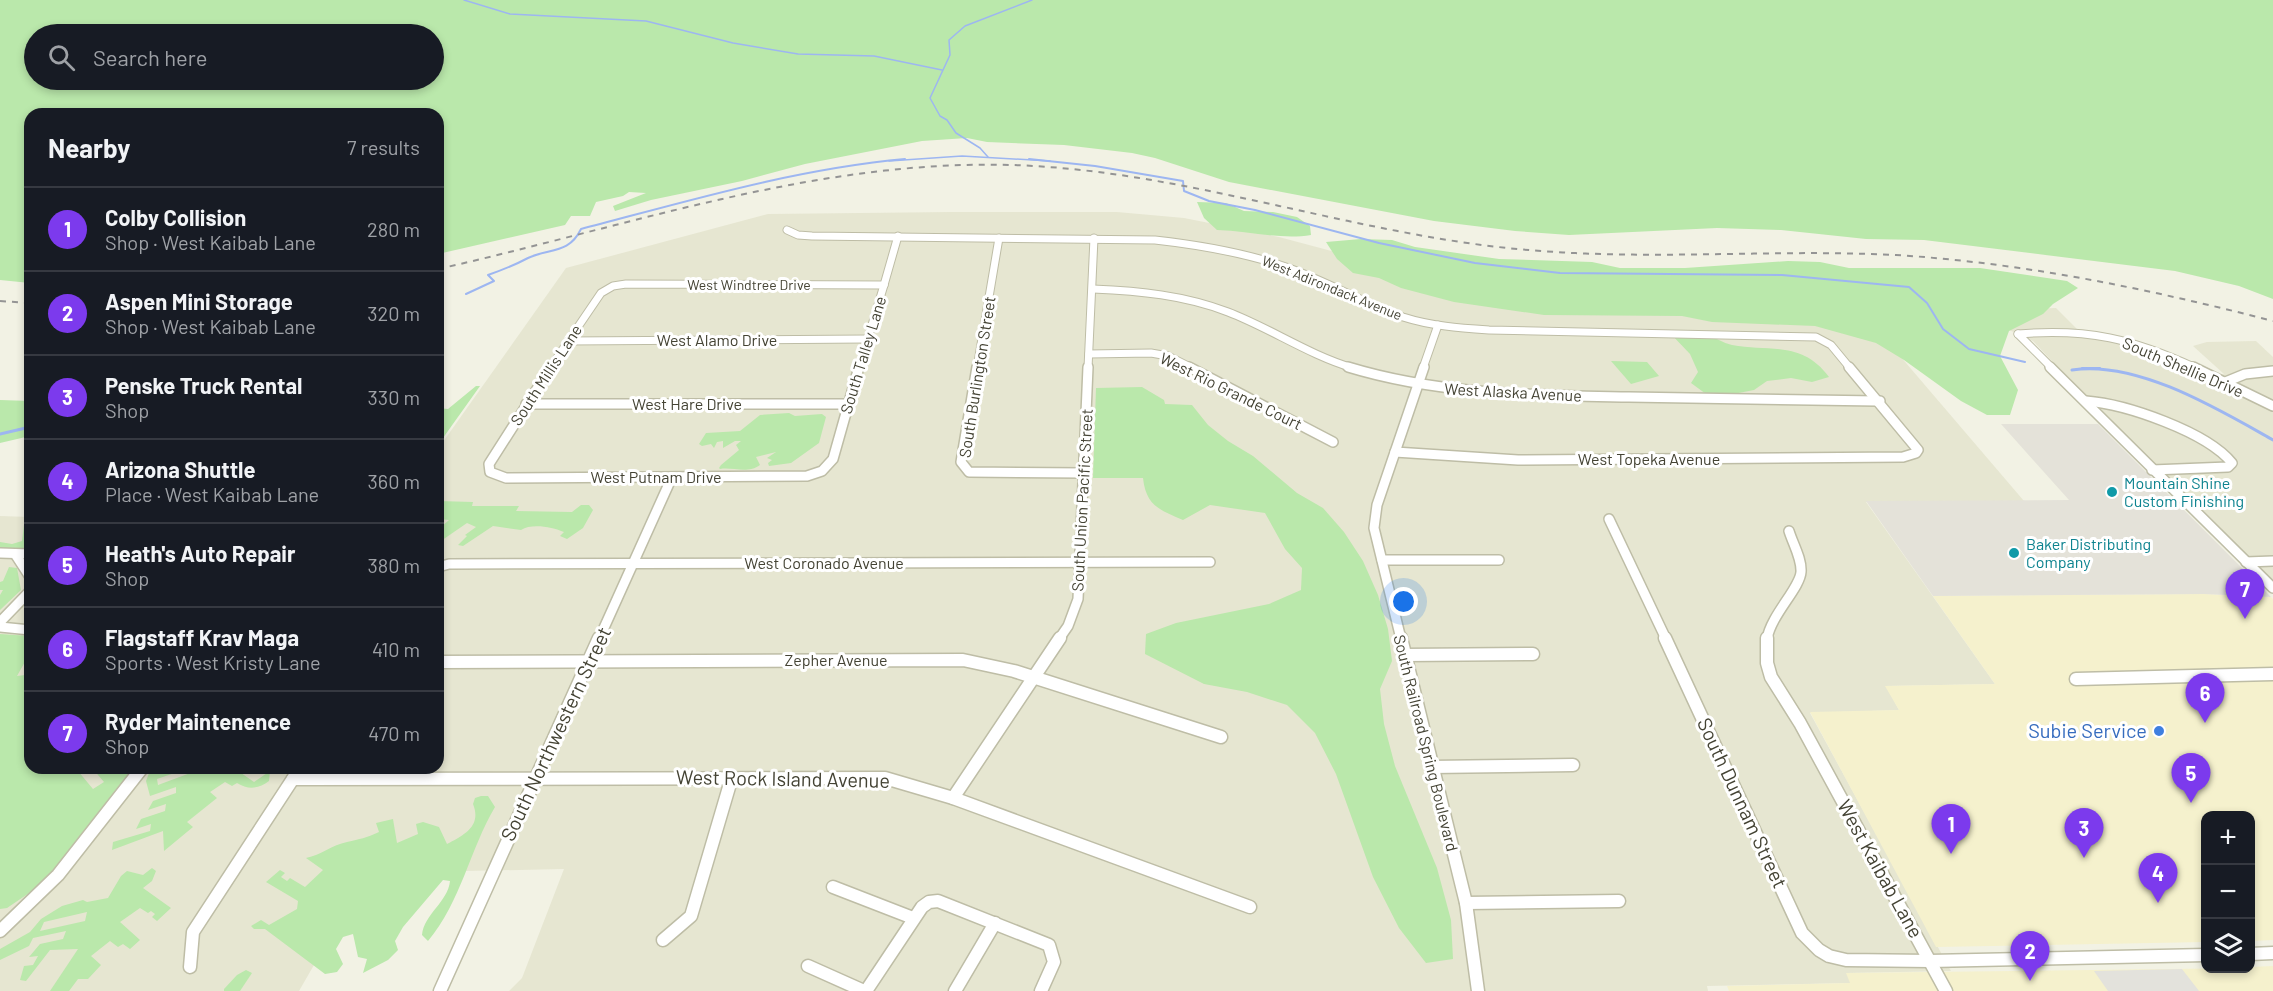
<!DOCTYPE html>
<html lang="en">
<head>
<meta charset="utf-8">
<style>
	body { margin:0; font-family:Barlow,sans-serif; background:#242831; color:#f1f3f6 }
	.controls { position:absolute; right:18px; bottom:18px; display:grid; overflow:hidden; border-radius:12px; box-shadow:0 3px 9px #0003 }
	.controls button { width:54px; height:54px; display:grid; place-items:center; padding:0; border:0; border-bottom:2px solid #363941; background:#171b24; color:#f1f3f6; font:30px sans-serif }
	.you { position:absolute; left:1404px; top:602px; width:21px; height:21px; margin:-15px; border:4px solid #fff; border-radius:50%; background:#1a73e8; box-shadow:0 0 0 9px #1a73e833 }
	.badge { display:grid; place-items:center; width:39px; height:39px; border-radius:50%; background:#7c3aed; color:#fff; font-size:20px; font-weight:700 }
	.pin { position:absolute; translate:-50% -50px; filter:drop-shadow(0 2px 3px #0008) }
	.pin::after { content:''; position:absolute; top:32px; width:21px; height:18px; background:inherit; clip-path:polygon(0 0,100% 0,50% 100%) }
	.list { margin:0; padding:0; list-style:none }
	h2 { display:flex; justify-content:space-between; align-items:center; height:78px; margin:0; padding:0 24px; font-size:26px }
	h2 small { font-size:20px; font-weight:400; color:#9ea1a6 }
	.list li { display:grid; grid-template-columns:39px 1fr auto; gap:18px; align-items:center; box-sizing:border-box; height:84px; padding:0 24px; border-top:2px solid #363941 }
	.list b { display:block; font-size:22px; white-space:nowrap }
	.list p { margin:0; font-size:20px; white-space:nowrap; color:#9ea1a6 }
	.list em { font-size:20px; font-style:normal; color:#9ea1a6 }
	.icon { flex:none; width:33px; height:33px; fill:none; stroke:currentColor; stroke-width:2; stroke-linecap:round; stroke-linejoin:round }
	.map { position:relative; flex:none; width:2273px; height:991px; overflow:hidden }
	.search { position:absolute; background:#171b24; box-shadow:0 3px 9px #0003; left:24px; top:24px; width:420px; height:66px; display:flex; align-items:center; gap:15px; box-sizing:border-box; padding:0 21px; border-radius:33px; color:#9ea1a6; font-size:22px }
	.panel { position:absolute; background:#171b24; box-shadow:0 3px 9px #0003; left:24px; top:108px; width:420px; height:666px; border-radius:18px }
	.map>svg:first-child { display:block }
	.residential { fill:#e6e6d1 }
	.commercial { fill:#f5f1cd }
	.industrial { fill:#e4e2d9 }
	.green { fill:#bae8ab; fill-rule:evenodd }
	.parking { fill:#e3e2dc }
	.lines { fill:none; stroke-linecap:round; stroke-linejoin:round }
	.stream-far2 { stroke:#9db6f1; stroke-width:1.5 }
	.stream-far1 { stroke:#9db6f1; stroke-width:2 }
	.stream { stroke:#9db6f1; stroke-width:3 }
	.minor-far2-casing { stroke:#bebda6; stroke-width:9 }
	.minor-far1-casing { stroke:#bebda6; stroke-width:12 }
	.minor-casing { stroke:#bebda6; stroke-width:15 }
	.minor-far2 { stroke:#fff; stroke-width:7 }
	.minor-far1 { stroke:#fff; stroke-width:9 }
	.minor { stroke:#fff; stroke-width:12 }
	.rail { stroke:#949494; stroke-width:2; stroke-dasharray:6 6; stroke-linecap:butt }
	.culture-dot { fill:#0f9aa8; stroke:#fff; stroke-width:2 }
	.shop-dot { fill:#3f7fe0; stroke:#fff; stroke-width:2 }
	.labels { text-anchor:middle; stroke-width:6; stroke-linejoin:round; paint-order:stroke }
	.far-street-label { font-size:14px; fill:#444334; stroke:#fff }
	.street-label { font-size:16px; fill:#444334; stroke:#fff }
	.culture-label { font-size:16px; fill:#0d838f; stroke:#fff; text-anchor:start }
	.near-shop-label { font-size:20px; fill:#366cbe; stroke:#fff; text-anchor:end }
	.near-street-label { font-size:20px; fill:#444334; stroke:#fff }
</style>
</head>
<body>
<div class="map">
<svg width="2273" height="991" viewBox="0 0 2273 991">
	<rect width="100%" height="100%" fill="#f2f2e4"/>
	<g class="residential">
		<path d="M951,212H1117L1184,218L1279,237L1339,253L1859,308L2024,501L1866,502L1995,684L1886,686L1899,710L1810,713L1951,971L1847,973L1851,983L1707,986L1708,991H509L522,978L564,869L367,873L299,991H0V860L74,768H438V449L566,268L768,214Z"/>
		<path d="M2056,308L2083,335L2135,346L2188,369L2215,376L2224,374L2193,346L2207,342L2256,341L2273,357V580L2096,408L2033,341L2009,330L1987,310Z"/>
		<path d="M0,516L30,517V685L0,681Z"/>
	</g>
	<g class="commercial">
		<path d="M2204,594L2271,597L2273,599V940L2251,941L2250,816H2206L2205,942L1936,947L1810,712L1899,710L1885,686L1995,684L1933,596Z"/>
		<path d="M2273,966V991H1729L1727,986L1850,983L1846,973L2250,968L2251,967Z"/>
	</g>
	<path class="industrial" d="M2001,424H2098L2271,597L2204,594L1933,596L1866,501L2069,500Z"/>
	<g class="green">
		<path d="M0,0H2273V299L2239,286L2175,271L1924,240L1866,239L1781,230L1717,228L1569,235L1515,231L1434,221L1229,182L1155,158L1132,153L1064,145L987,142L967,138L922,141L805,164L742,181L651,200L615,211L613,206L646,193L629,192L623,196L596,202L590,216H571L565,225L438,254V114H30V283L0,280ZM34,34H434V80H34Z"/>
		<path d="M1197,202L1226,203L1244,211L1273,212L1297,217L1310,226L1311,235C1281,240 1248,231 1217,230L1204,218Z"/>
		<path d="M1361,239L1392,240L1415,247L1499,259L1592,262L1620,268H1685L1788,261L1820,262L1849,268H1980L2067,281L2078,288L2053,304L2043,314L2009,331L2000,356L2018,390L2010,415H1987L1961,401L1904,360L1876,343L1815,326L1712,322L1682,316L1544,315L1454,302L1401,288L1379,278L1353,273L1337,259L1326,242Z"/>
		<path d="M1669,332C1681,333 1695,331 1706,335C1715,337 1723,343 1732,345C1769,352 1802,340 1829,377L1812,382L1791,378L1767,381L1754,390L1728,395L1706,394L1691,383L1698,372L1690,354Z"/>
		<path d="M1611,361L1647,362L1659,376L1631,384Z"/>
		<path d="M476,386H480L438,445V408L448,409Z"/>
		<path d="M1142,387L1164,400L1165,404L1192,405L1208,425L1228,441L1253,456L1297,493L1323,508L1344,532L1363,561L1378,595L1388,629L1392,661L1380,689L1384,724L1395,766L1437,868L1451,920L1453,959L1426,963L1399,928L1373,877L1336,774L1315,733L1287,705L1247,692L1204,684L1145,654L1146,634L1176,623L1269,604L1301,590L1302,568L1285,549L1265,513L1210,505L1183,520C1160,510 1146,506 1143,478H1093L1096,388Z"/>
		<path d="M0,400L30,401V436L0,443Z"/>
		<path d="M789,413L795,416L822,414L826,417L819,443L791,463L769,466L768,463L772,460L767,458L776,452L756,457L760,465C748,474 733,467 720,469L719,468L721,465L739,450L736,445L741,441H735L723,448V441L717,442L714,448L711,444L702,446L699,444L706,433L740,431L760,415Z"/>
		<path d="M438,501L473,502L472,506H519L516,511L572,512L581,505H589L593,510L583,528L567,539L560,536L564,532C552,527 532,523 521,530L493,526L463,546L458,545L467,536L465,535L476,527L467,523L438,543V533L444,530L440,528L449,520L438,519Z"/>
		<path d="M30,524V550H0V542L12,544L22,541L24,525Z"/>
		<path d="M9,567L17,568L21,590L0,610V595L3,590H0V582L3,581Z"/>
		<path d="M0,634L30,636V653L17,676L25,675L30,667V768H82L78,771L93,789L104,782L92,768H135L41,885L7,908L0,909Z"/>
		<path d="M151,768L159,770L189,768L157,779L158,785L193,772V768H234L254,782L270,771L269,781C259,789 248,790 237,783L232,786L225,782L210,792L217,798L187,822L193,827L164,851L163,831L112,850L113,842L150,831L151,824L136,829L141,819L165,811L166,804L148,810L153,801L176,793V787L150,796L146,781Z"/>
		<path d="M481,796H488L495,807C470,849 461,902 428,941L422,935C424,914 448,902 450,881L443,880L403,927L395,941L398,950L388,960L363,973L367,959L358,957L353,934L343,937L336,949L343,964L337,972L325,974L265,929H254L251,926L261,920L269,925L297,909L298,901L266,882L280,870L285,873L281,877L287,881L290,878L305,887L323,870L306,858C321,855 332,845 347,842C360,839 366,838 379,832L376,823L393,819L397,843L418,834L416,824L423,822L439,827L447,844C464,835 482,826 473,804L475,798Z"/>
		<path d="M152,868L156,871L152,881L143,888L171,908L157,921L152,917L155,914L151,911L148,913L140,908L120,922L140,940L130,949L123,944L118,947L110,941L91,956L101,965L88,979H78L69,991H50L78,949L50,950L26,981L20,980L24,966L33,965L38,956L29,957L40,944L63,939L66,931L33,938L29,946L0,960V949L30,932L41,919L62,906L83,900L87,902L108,898L121,876L127,871L143,875ZM87,912L85,921L40,931L44,922Z"/>
		<path d="M246,970L252,973L240,991H224V989L237,975Z"/>
	</g>
	<path class="parking" d="M2182,969L2199,991H2108L2094,971Z"/>
	<g class="lines">
		<g class="stream-far2">
			<path d="M464,0L510,14L646,21L733,43L798,54L874,56L942,70"/>
			<path d="M988,157L980,148L956,133L947,120L940,116L930,98L950,55L949,40L965,26L1032,0"/>
			<path d="M889,161L962,156L1050,161"/>
		</g>
		<g class="stream-far1">
			<path d="M1029,159L1095,166L1183,181L1184,191L1209,201L1255,210L1379,243L1475,263L1560,273L1782,275L1909,287L1927,303L1943,329L1969,349L2025,362"/>
			<path d="M466,294L494,281L488,275C502,270 515,265 528,258C550,248 569,254 581,229C688,201 795,169 905,159"/>
			<path d="M2082,368H2100"/>
		</g>
		<g class="stream">
			<path d="M2072,370C2137,360 2218,409 2273,440"/>
			<path d="M0,434L30,427"/>
		</g>
		<g class="minor-far2-casing">
			<g id="minor-far2">
				<path d="M787,230L798,235L812,236L1155,240C1200,245 1246,253 1289,268C1328,282 1364,303 1403,317C1431,326 1460,328 1489,330L1816,337L1831,345L1850,368"/>
				<path d="M884,285L898,236"/>
				<path d="M1093,289C1139,291 1184,295 1228,312C1270,328 1309,355 1353,368"/>
				<path d="M2018,334L2052,368"/>
				<path d="M2018,334C2088,328 2133,339 2196,368"/>
				<path d="M568,341L867,339"/>
				<path d="M1089,354L1151,353L1168,356L1192,368"/>
				<path d="M550,368L601,293L613,286L626,284L884,285"/>
				<path d="M859,368L884,285"/>
				<path d="M977,368L999,238"/>
				<path d="M1088,368L1094,238"/>
				<path d="M1423,368L1438,325"/>
			</g>
		</g>
		<g class="minor-far1-casing">
			<g id="minor-far1">
				<path d="M551,367L489,464L490,472L506,478L807,476L822,471L833,459L859,367"/>
				<path d="M977,367L961,462L969,472L1084,473"/>
				<path d="M1189,367L1333,442"/>
				<path d="M1348,367C1440,395 1533,395 1629,397C1712,398 1796,400 1880,401"/>
				<path d="M2050,367L2273,588"/>
				<path d="M2193,367L2273,406"/>
				<path d="M2223,383L2245,374L2273,371"/>
				<path d="M2086,401C2126,404 2207,432 2232,463L2228,467L2152,470"/>
				<path d="M526,404H848"/>
				<path d="M1395,452L1518,460L1903,457L1916,453L1918,450L1849,367"/>
				<path d="M1609,519L1666,639"/>
				<path d="M0,553L30,554"/>
				<path d="M15,554L30,577"/>
				<path d="M1382,560H1499"/>
				<path d="M2246,562L2273,561"/>
				<path d="M438,567L449,564L1210,562"/>
				<path d="M0,622L30,591"/>
				<path d="M0,627L30,630"/>
				<path d="M599,639L672,477"/>
				<path d="M1059,639L1068,626L1078,599L1088,367"/>
				<path d="M1401,639L1374,528L1377,505L1424,367"/>
				<path d="M1767,639C1771,615 1800,588 1801,572C1802,559 1793,544 1789,531"/>
			</g>
		</g>
		<g class="minor-casing">
			<g id="minor">
				<path d="M1401,638L1466,903L1478,991"/>
				<path d="M1665,638L1802,933L1819,950L1829,956L1846,960L1930,961L2206,955"/>
				<path d="M1767,638V663L1771,677L1800,723L1946,991"/>
				<path d="M1404,655L1533,654"/>
				<path d="M438,662L963,660L1014,671L1221,737"/>
				<path d="M2076,679L2273,674"/>
				<path d="M1431,767L1573,765"/>
				<path d="M293,779L885,778L953,798L1250,907"/>
				<path d="M953,798L1060,638"/>
				<path d="M833,887L913,918"/>
				<path d="M1466,903L1619,901"/>
				<path d="M0,931L58,875L142,768"/>
				<path d="M663,940L691,916L732,777"/>
				<path d="M2250,954L2273,953"/>
				<path d="M808,966L864,991"/>
				<path d="M190,967L193,932L300,768"/>
				<path d="M440,991L599,638"/>
				<path d="M866,991L922,907L929,902L938,901L1049,945L1054,962L1041,991"/>
				<path d="M955,991L995,923"/>
			</g>
		</g>
		<use href="#minor-far2" class="minor-far2"/>
		<use href="#minor-far1" class="minor-far1"/>
		<use href="#minor" class="minor"/>
		<g class="rail">
			<path d="M438,269C635,225 830,154 1034,166C1206,176 1369,239 1541,251C1659,260 1778,249 1896,255C2024,263 2149,289 2273,321"/>
			<path d="M0,301L30,303"/>
		</g>
	</g>
	<g class="culture-dot">
		<circle cx="2112" cy="492" r="6"/>
		<circle cx="2014" cy="553" r="6"/>
	</g>
	<circle class="shop-dot" cx="2159" cy="731" r="6"/>
	<g class="labels">
		<g class="far-street-label">
			<text x="749" y="290">West Windtree Drive</text>
			<text transform="translate(1332 288) rotate(22)" y="5">West Adirondack Avenue</text>
		</g>
		<g class="street-label">
			<text x="717" y="346">West Alamo Drive</text>
			<text transform="translate(863 355) rotate(-73)" y="6">South Talley Lane</text>
			<text transform="translate(2183 367) rotate(23)" y="6">South Shellie Drive</text>
			<text transform="translate(546 375) rotate(-57)" y="6">South Millis Lane</text>
			<text transform="translate(977 377) rotate(-81)" y="6">South Burlington Street</text>
			<text transform="translate(1231 391) rotate(26)" y="6">West Rio Grande Court</text>
			<text transform="translate(1513 392) rotate(3)" y="6">West Alaska Avenue</text>
			<text x="687" y="410">West Hare Drive</text>
			<text x="1649" y="465">West Topeka Avenue</text>
			<text x="656" y="483">West Putnam Drive</text>
			<text transform="translate(1082 500) rotate(-87)" y="6">South Union Pacific Street</text>
			<text x="824" y="569">West Coronado Avenue</text>
			<text x="836" y="666">Zepher Avenue</text>
			<text transform="translate(1426 743) rotate(76)" y="6">South Railroad Spring Boulevard</text>
		</g>
		<g class="culture-label">
			<text x="2124" y="489">Mountain Shine<tspan x="2124" dy="18">Custom Finishing</tspan></text>
			<text x="2026" y="550">Baker Distributing<tspan x="2026" dy="18">Company</tspan></text>
		</g>
		<g class="near-shop-label">
			<text x="2147" y="738">Subie Service</text>
		</g>
		<g class="near-street-label">
			<text transform="translate(556 734) rotate(-65)" y="7">South Northwestern Street</text>
			<text transform="translate(783 779) rotate(1)" y="7">West Rock Island Avenue</text>
			<text transform="translate(1742 803) rotate(65)" y="7">South Dunnam Street</text>
			<text transform="translate(1880 869) rotate(61)" y="7">West Kaibab Lane</text>
		</g>
	</g>
</svg>
<div class="controls">
<button>+</button>
<button>−</button>
<button><svg class="icon" aria-label="layers" viewBox="0 0 24 24"><path d="M12 4l9 5-9 5-9-5zM3 14l9 5 9-5"/></svg></button>
</div>
<div class="you"></div>
<div class="pin badge" style="left:1951px;top:854px">1</div>
<div class="pin badge" style="left:2030px;top:981px">2</div>
<div class="pin badge" style="left:2084px;top:858px">3</div>
<div class="pin badge" style="left:2158px;top:903px">4</div>
<div class="pin badge" style="left:2191px;top:803px">5</div>
<div class="pin badge" style="left:2205px;top:723px">6</div>
<div class="pin badge" style="left:2245px;top:619px">7</div>
<div class="search"><svg class="icon" aria-label="search" viewBox="0 0 24 24"><circle cx="10" cy="10" r="6"/><path d="M15 15l6 6"/></svg>Search here</div>
<section class="panel">
<h2>Nearby<small>7 results</small></h2>
<ul class="list">
<li><span class="badge">1</span><div><b>Colby Collision</b><p>Shop · West Kaibab Lane</p></div><em>280 m</em></li>
<li><span class="badge">2</span><div><b>Aspen Mini Storage</b><p>Shop · West Kaibab Lane</p></div><em>320 m</em></li>
<li><span class="badge">3</span><div><b>Penske Truck Rental</b><p>Shop</p></div><em>330 m</em></li>
<li><span class="badge">4</span><div><b>Arizona Shuttle</b><p>Place · West Kaibab Lane</p></div><em>360 m</em></li>
<li><span class="badge">5</span><div><b>Heath's Auto Repair</b><p>Shop</p></div><em>380 m</em></li>
<li><span class="badge">6</span><div><b>Flagstaff Krav Maga</b><p>Sports · West Kristy Lane</p></div><em>410 m</em></li>
<li><span class="badge">7</span><div><b>Ryder Maintenence</b><p>Shop</p></div><em>470 m</em></li>
</ul>
</section>
</div>
</body>
</html>
